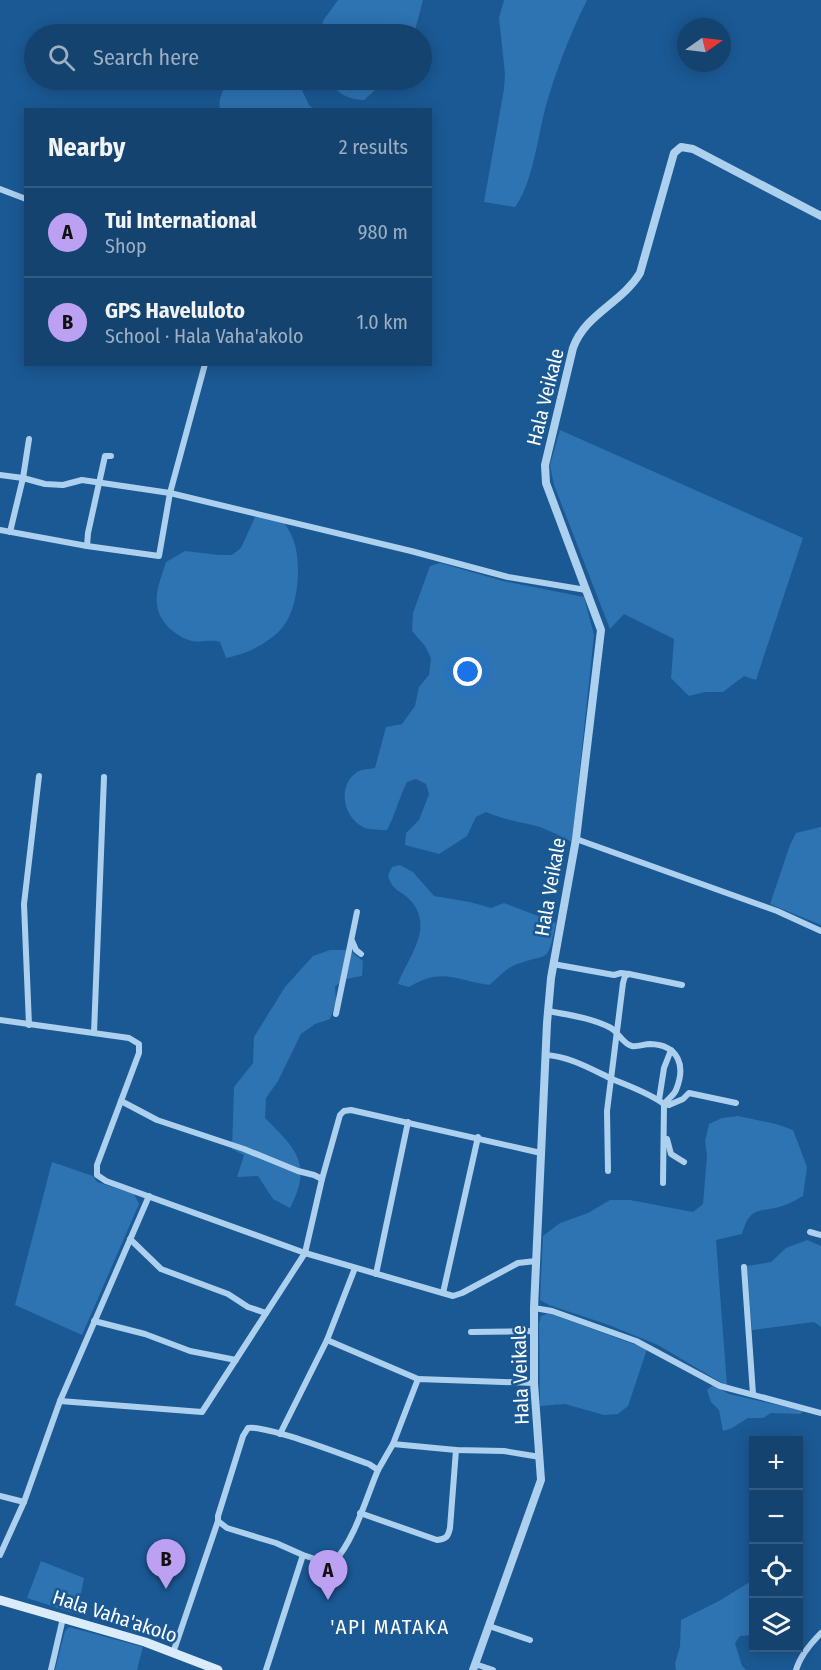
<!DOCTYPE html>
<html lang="en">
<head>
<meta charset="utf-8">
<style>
	body { margin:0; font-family:"Fira Sans Condensed",sans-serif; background:#214e77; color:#f1f3f6 }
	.controls { position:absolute; right:18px; bottom:18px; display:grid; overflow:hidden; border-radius:0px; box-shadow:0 3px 15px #0003 }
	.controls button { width:54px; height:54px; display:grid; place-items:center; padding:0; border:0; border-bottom:2px solid #335c82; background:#14436f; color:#f1f3f6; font:30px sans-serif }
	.compass { position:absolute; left:677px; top:18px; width:54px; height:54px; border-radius:50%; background:#14436f; box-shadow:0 3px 15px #0003; rotate:76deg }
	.you { position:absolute; left:468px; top:672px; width:21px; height:21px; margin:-15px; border:4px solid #fff; border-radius:50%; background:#1a73e8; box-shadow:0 0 0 9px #1a73e833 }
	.badge { display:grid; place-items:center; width:39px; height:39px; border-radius:50%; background:#bca0f2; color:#111; font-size:20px; font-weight:700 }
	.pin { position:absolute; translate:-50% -50px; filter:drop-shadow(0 2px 3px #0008) }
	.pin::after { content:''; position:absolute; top:32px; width:21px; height:18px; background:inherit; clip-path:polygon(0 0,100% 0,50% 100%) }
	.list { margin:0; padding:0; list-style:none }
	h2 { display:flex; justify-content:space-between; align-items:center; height:78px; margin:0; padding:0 24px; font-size:26px }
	h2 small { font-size:20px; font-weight:400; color:#9db0c3 }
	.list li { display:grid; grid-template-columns:39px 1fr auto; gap:18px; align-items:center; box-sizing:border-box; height:90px; padding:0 24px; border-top:2px solid #335c82 }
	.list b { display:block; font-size:22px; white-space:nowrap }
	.list p { margin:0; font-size:20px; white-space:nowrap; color:#9db0c3 }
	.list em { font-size:20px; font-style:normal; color:#9db0c3 }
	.icon { flex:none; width:33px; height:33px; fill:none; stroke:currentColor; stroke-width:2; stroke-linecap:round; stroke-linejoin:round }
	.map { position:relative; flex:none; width:821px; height:1670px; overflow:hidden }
	.search { position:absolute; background:#14436f; box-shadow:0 3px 15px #0003; left:24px; top:24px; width:408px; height:66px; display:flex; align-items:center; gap:15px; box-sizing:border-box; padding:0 21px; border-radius:33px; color:#9db0c3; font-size:22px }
	.panel { position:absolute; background:#14436f; box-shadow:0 3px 15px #0003; left:24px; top:108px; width:408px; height:258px; border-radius:0px }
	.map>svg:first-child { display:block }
	.green { fill:#2e73b2 }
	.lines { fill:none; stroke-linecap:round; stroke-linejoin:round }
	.minor { stroke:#add0ef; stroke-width:6 }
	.tertiary { stroke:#add0ef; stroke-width:8 }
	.secondary { stroke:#daebfb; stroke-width:9 }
	.labels { text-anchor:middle; stroke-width:5; stroke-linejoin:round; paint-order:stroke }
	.street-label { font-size:20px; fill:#fff; stroke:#1b5994 }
	.neighbourhood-label { font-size:21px; letter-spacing:1.5px; fill:#fff; stroke:#1b5994 }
</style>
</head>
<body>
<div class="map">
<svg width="821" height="1670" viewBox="0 0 821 1670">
	<rect width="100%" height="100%" fill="#1b5994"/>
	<g class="green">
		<path d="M338,0H423L414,34H320L323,21Z"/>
		<path d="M504,0H587C570,34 555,73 545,109C538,137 532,185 515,207L484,202L504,89L505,74L499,18Z"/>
		<path d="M230,80H276L301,88L309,105L314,109H220C218,100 223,87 230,80Z"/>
		<path d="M329,80H386L364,100C347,99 338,94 329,80Z"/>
		<path d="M560,430L803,538L756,680L744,676L723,692H705L689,696L671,678L674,639L624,614L610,629L554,485L550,465Z"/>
		<path d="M256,515L284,522C287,528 291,533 293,539C302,561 299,609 282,628C268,644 246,654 226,658L220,642C209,639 199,643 192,641C176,637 159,622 157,605C155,591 162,575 166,562L185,551L219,555H232L241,548Z"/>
		<path d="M440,563L503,581L584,597L594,635L572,842C558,835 544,827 528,824C511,820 503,819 486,812L476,817L467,836L439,854L405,845L406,833L419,820L429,794L426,784L416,779L407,782C399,798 395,815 387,830C380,830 369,830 363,827C343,817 337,786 357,772C362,769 370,769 375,768L386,727L402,724L415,706L419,687L429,675L431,658L425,646L412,631L413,613L430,566Z"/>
		<path d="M821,827V925L770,904L790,845L796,833Z"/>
		<path d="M400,865L413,872L434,896L470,902L491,908L504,903L556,923C546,966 552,951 515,965C506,968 497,979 489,985C455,980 442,967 409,987L398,984C407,958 434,930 412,902C402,890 392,892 388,875L392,867Z"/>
		<path d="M330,950H349L363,961L362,976L346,979L335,986L336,1002L330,1019L315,1024L301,1034L278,1081L266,1098L265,1118C296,1149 313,1164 290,1208L273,1199L258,1176L237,1177L244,1155L232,1149L234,1087L253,1063L254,1037L285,987L313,956Z"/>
		<path d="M738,1116L776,1124L793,1130L807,1167L803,1196C797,1199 791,1203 785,1205C761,1214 751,1203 742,1234L716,1240L727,1386L658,1345L609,1325L549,1305L540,1300L543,1236L560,1223L588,1213L610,1200H630L693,1212L703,1204L707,1156L705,1141L709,1124L722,1118Z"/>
		<path d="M52,1162L93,1176L97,1182L134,1194L139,1204L82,1335L15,1305Z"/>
		<path d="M807,1240L821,1246V1327L814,1322L752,1330L747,1266L771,1262L786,1248Z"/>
		<path d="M549,1313L647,1349L628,1406L618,1414L604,1415L565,1404L540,1406L539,1324L541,1316Z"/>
		<path d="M713,1385L729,1394L804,1411L800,1414L771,1413L763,1418H748L732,1428L723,1431L719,1410L711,1402L707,1390Z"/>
		<path d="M41,1561L84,1578L77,1614L27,1598Z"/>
		<path d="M753,1580V1635L740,1636L735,1643L742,1666L746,1670H676L675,1664L680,1646L681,1620L719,1601Z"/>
		<path d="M69,1627L143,1647L137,1670H55L65,1631Z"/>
	</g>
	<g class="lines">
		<g class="minor">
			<path d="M0,189L26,199"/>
			<path d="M111,456H105L88,533L87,546L159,556L170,493L205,364"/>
			<path d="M0,475L23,478L45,484L63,485L82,480L170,493L411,551L508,577L586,590"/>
			<path d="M0,530L87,546"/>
			<path d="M10,532L23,478L29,439"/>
			<path d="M576,839L777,911L821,931"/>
			<path d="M352,941L356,950L361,954"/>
			<path d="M553,964L614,975L621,973L629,974L682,985"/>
			<path d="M548,1011C569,1015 592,1018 611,1028C619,1033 623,1044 632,1046C638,1047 644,1044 650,1044C679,1045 686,1066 676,1090C674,1095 668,1099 664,1104L669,1105L683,1099L689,1093L736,1103"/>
			<path d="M336,1014L357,912"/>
			<path d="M0,1020L129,1038L139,1044V1053L97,1165V1175L106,1181L305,1253L453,1296L462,1293L518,1263L536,1261"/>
			<path d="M29,1025L24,904L39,776"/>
			<path d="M94,1033L104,777"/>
			<path d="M545,1055C569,1056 591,1069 612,1079C629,1086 649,1093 664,1104L663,1183"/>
			<path d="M659,1100L664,1068L671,1050"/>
			<path d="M121,1101L157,1120L244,1149L298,1171L314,1175L322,1179"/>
			<path d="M667,1139L671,1154L684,1162"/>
			<path d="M608,1171L607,1111L623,983L625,976L629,974"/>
			<path d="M810,1232L821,1235"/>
			<path d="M130,1239L161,1269L228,1294L248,1307L266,1313"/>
			<path d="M744,1267L753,1394"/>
			<path d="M376,1274L408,1122"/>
			<path d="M443,1293L478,1137"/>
			<path d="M534,1308L552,1311L636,1341L720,1386L821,1413"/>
			<path d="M94,1321L145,1334L190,1351L236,1360"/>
			<path d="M471,1332L534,1331"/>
			<path d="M327,1340L418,1379"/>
			<path d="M534,1383L418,1379L393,1444L456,1450L504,1451L540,1457"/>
			<path d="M60,1401L202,1412L305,1253L322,1179L340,1115L344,1111L351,1110L541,1153"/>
			<path d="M280,1434L327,1340L355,1268"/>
			<path d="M378,1470L393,1444"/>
			<path d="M0,1496L24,1502"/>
			<path d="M360,1513L437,1540C446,1539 448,1537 450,1528L456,1450"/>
			<path d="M0,1555L24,1502L60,1401L149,1196"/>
			<path d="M489,1626L530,1640"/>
			<path d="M173,1653L218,1521"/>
			<path d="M475,1664L493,1670"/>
			<path d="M51,1670L63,1618"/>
			<path d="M266,1670L303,1555L276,1543L227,1528L218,1521V1516L243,1436L248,1428C268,1425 345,1456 369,1464L378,1470C366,1498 355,1539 334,1562H324L303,1555"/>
			<path d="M796,1670C800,1656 811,1643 821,1633"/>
		</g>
		<path class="tertiary" d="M473,1670L541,1480L534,1383V1308L547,1023L551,978L576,839L601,630L546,483L545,465L573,348C585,314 622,303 640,273L674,153L681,147L693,149L821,216"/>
		<path class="secondary" d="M0,1600L145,1642L218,1670"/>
	</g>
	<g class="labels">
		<g class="street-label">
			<text transform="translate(545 397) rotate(-76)" y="7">Hala Veikale</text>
			<text transform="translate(550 887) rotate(-80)" y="7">Hala Veikale</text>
			<text transform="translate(520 1375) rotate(-92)" y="7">Hala Veikale</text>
			<text transform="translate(115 1616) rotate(18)" y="7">Hala Vaha'akolo</text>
		</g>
		<g class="neighbourhood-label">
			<text x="390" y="1634">'API MATAKA</text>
		</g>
	</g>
</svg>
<div class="controls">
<button>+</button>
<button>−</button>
<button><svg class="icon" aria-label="locate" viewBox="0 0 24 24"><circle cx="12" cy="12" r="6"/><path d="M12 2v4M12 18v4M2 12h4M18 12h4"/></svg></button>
<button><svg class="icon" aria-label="layers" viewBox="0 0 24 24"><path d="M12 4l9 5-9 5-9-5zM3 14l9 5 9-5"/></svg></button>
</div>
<svg class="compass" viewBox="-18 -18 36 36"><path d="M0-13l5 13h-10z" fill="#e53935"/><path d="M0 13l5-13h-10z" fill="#9db0c3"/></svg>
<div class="you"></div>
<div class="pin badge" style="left:328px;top:1600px">A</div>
<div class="pin badge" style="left:166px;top:1589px">B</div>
<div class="search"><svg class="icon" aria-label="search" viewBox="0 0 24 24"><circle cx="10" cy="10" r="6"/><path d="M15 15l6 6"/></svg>Search here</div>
<section class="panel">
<h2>Nearby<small>2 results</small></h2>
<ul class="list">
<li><span class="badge">A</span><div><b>Tui International</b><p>Shop</p></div><em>980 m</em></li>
<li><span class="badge">B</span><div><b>GPS Haveluloto</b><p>School · Hala Vaha'akolo</p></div><em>1.0 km</em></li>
</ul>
</section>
</div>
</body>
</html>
